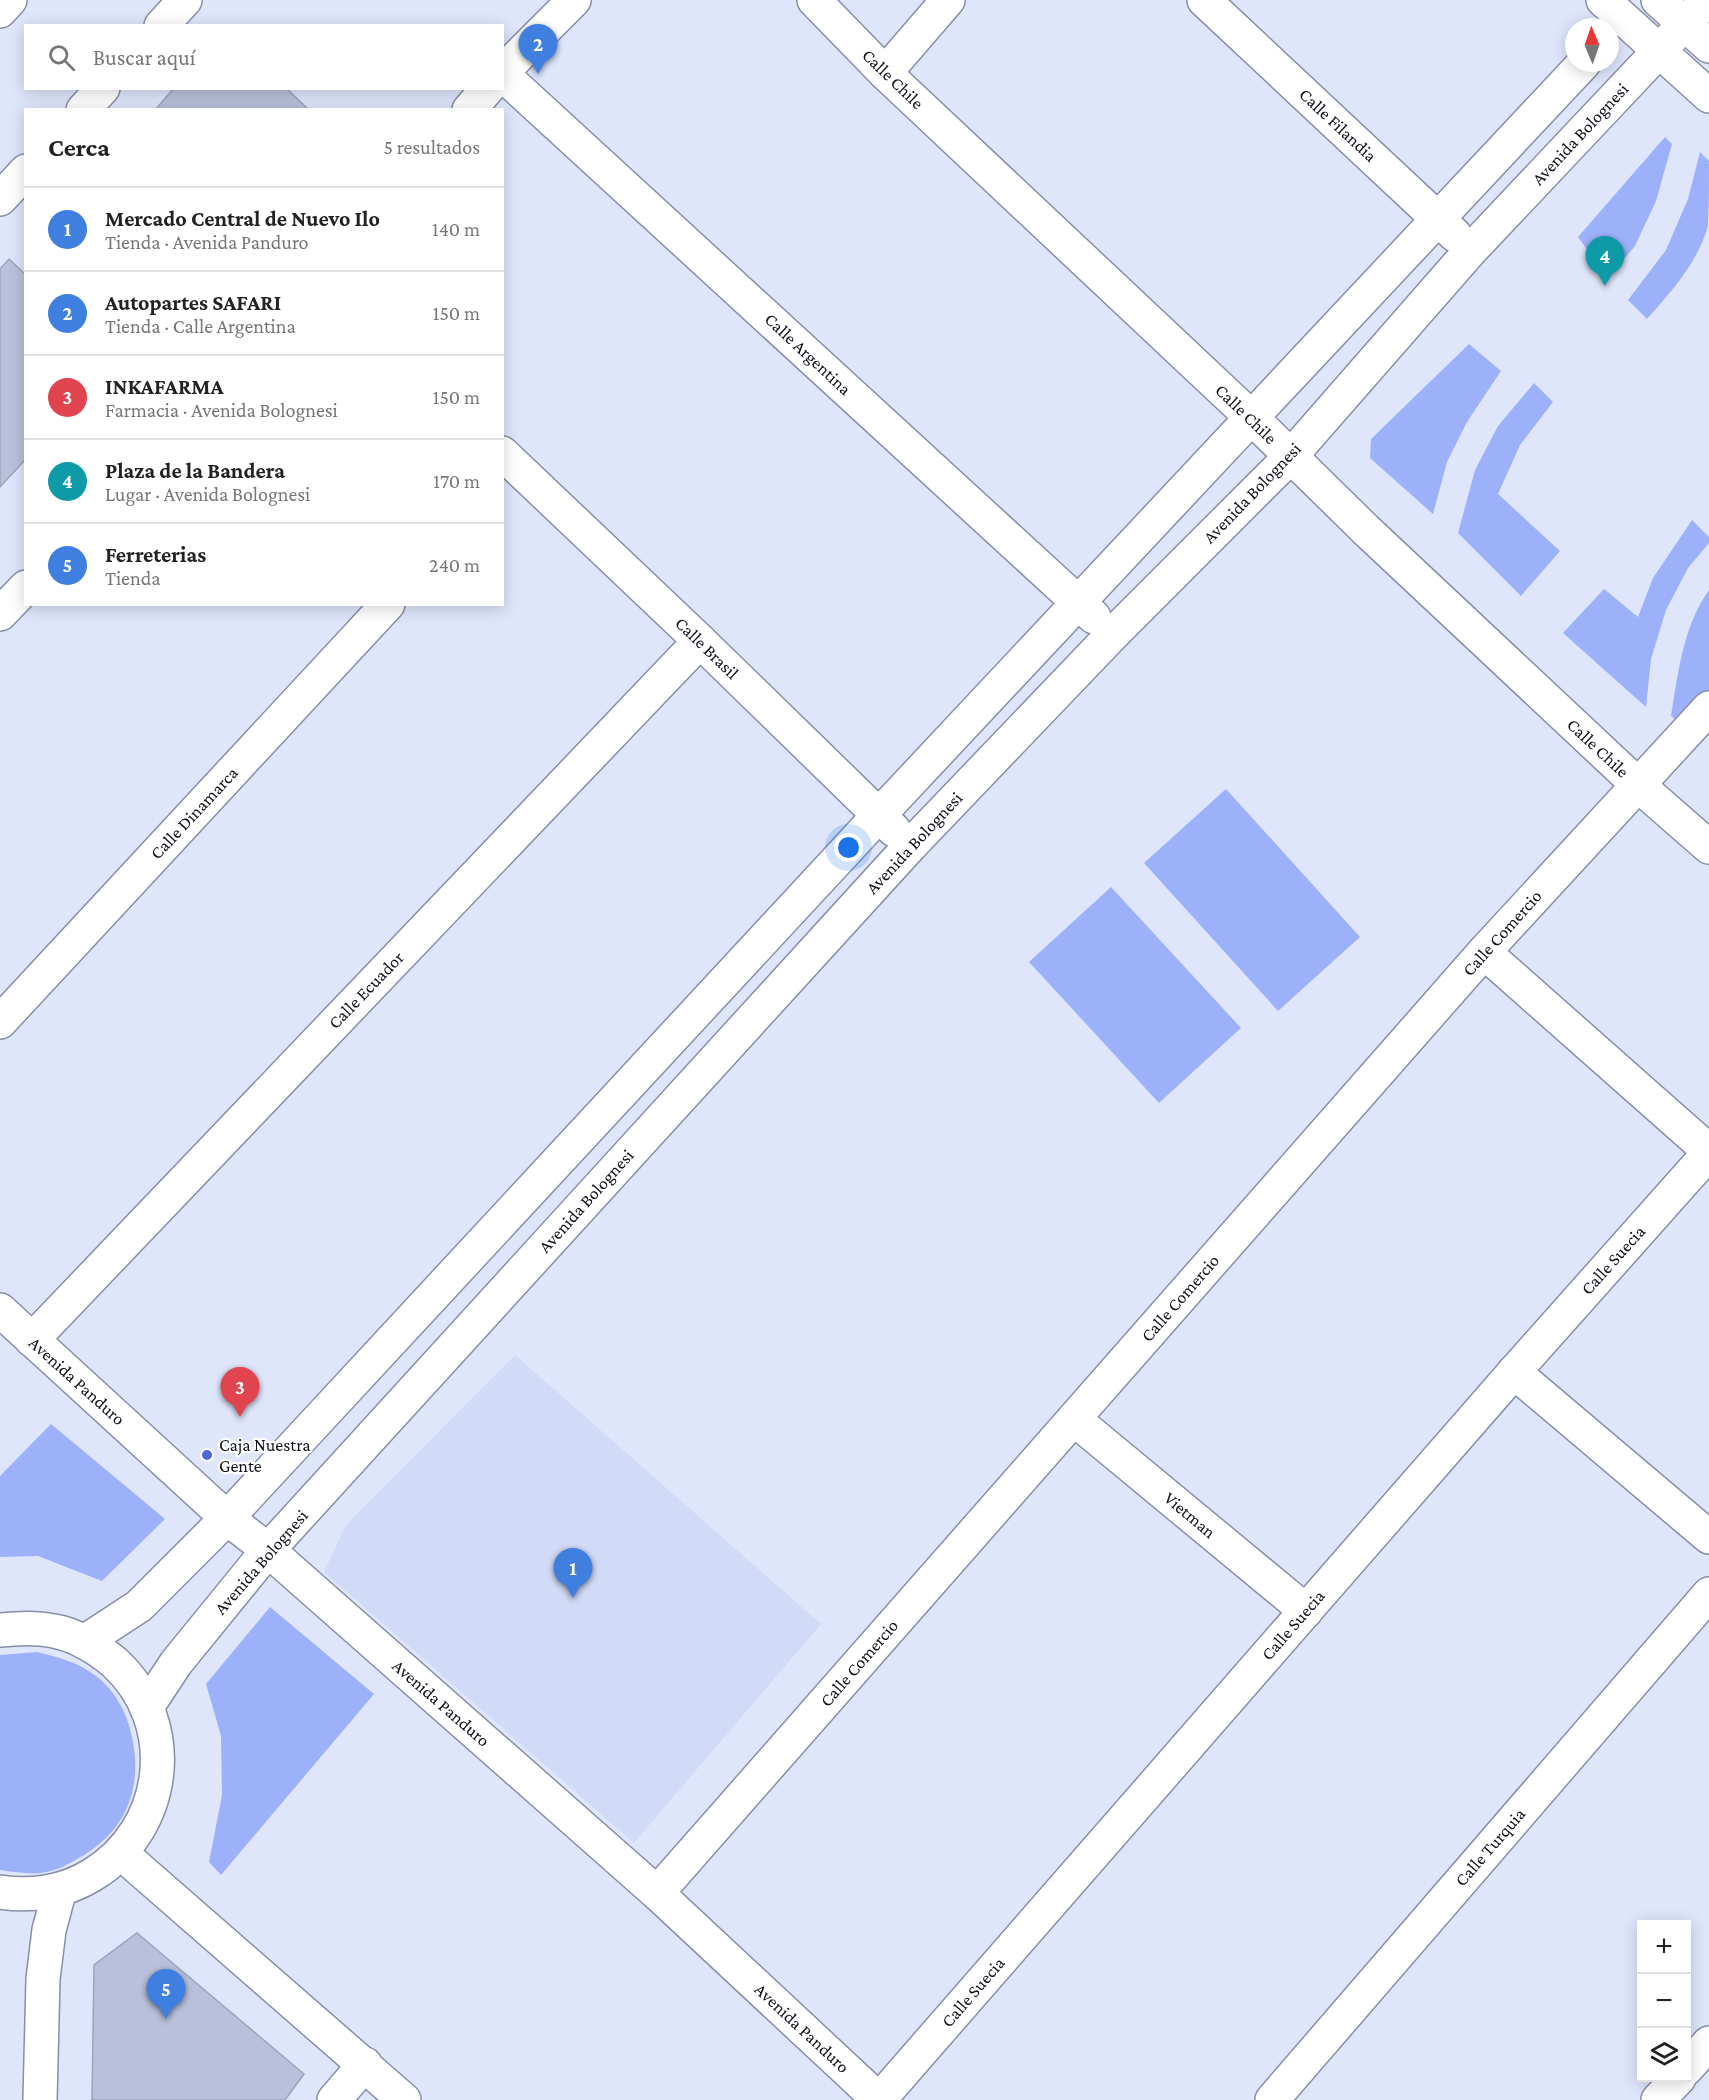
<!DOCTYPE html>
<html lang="es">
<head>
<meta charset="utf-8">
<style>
	body { margin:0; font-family:"Crimson Pro",serif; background:#f6f6f6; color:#222 }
	.controls { position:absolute; right:18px; bottom:18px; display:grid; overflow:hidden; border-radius:0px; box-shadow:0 3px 15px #0003 }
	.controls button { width:54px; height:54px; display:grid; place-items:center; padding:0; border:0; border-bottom:2px solid #e0e0e0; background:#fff; color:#222; font:30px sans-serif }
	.compass { position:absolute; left:1565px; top:18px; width:54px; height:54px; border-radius:50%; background:#fff; box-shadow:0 3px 15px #0003; rotate:358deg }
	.you { position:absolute; left:849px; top:848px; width:21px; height:21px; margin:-15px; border:4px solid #fff; border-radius:50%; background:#1a73e8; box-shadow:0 0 0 9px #1a73e833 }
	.badge { display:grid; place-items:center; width:39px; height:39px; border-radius:50%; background:#4f64d9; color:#fff; font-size:20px; font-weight:700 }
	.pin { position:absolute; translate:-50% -50px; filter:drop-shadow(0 2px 3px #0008) }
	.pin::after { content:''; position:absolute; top:32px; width:21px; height:18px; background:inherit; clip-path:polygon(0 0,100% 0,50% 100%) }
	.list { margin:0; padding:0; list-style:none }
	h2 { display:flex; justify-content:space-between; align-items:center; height:78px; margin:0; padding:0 24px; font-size:26px }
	h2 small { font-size:20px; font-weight:400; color:#767676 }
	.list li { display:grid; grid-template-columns:39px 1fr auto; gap:18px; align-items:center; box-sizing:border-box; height:84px; padding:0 24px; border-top:2px solid #e0e0e0 }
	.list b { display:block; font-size:22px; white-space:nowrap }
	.list p { margin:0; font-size:20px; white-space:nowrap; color:#767676 }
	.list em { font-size:20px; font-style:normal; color:#767676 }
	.icon { flex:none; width:33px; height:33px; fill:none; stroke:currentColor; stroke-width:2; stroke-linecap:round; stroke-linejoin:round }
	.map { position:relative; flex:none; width:1709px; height:2100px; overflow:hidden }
	.search { position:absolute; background:#fff; box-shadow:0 3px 15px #0003; left:24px; top:24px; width:480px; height:66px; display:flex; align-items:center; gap:15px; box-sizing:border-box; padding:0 21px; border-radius:0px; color:#767676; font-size:22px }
	.panel { position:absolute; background:#fff; box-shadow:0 3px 15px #0003; left:24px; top:108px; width:480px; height:498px; border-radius:0px }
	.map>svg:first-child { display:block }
	.built { fill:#d1daf6 }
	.green { fill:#9db1fa }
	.building { fill:#b8c0db; stroke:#9ba3bd; stroke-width:1.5 }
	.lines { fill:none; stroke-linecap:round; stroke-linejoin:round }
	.minor-casing { stroke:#878fa8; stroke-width:36 }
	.major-casing { stroke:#878fa8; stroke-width:36 }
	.minor { stroke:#fff; stroke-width:33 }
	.major { stroke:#fff; stroke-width:33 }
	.poi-dot { fill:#4f64d9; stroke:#fff; stroke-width:2 }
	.labels { text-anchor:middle; stroke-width:4.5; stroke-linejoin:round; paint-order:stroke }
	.street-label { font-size:18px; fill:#10131c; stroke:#fff }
	.poi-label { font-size:18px; fill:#10131c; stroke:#fff; text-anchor:start }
</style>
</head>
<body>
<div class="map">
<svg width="1709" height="2100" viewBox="0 0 1709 2100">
	<rect width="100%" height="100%" fill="#dfe6fc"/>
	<path class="built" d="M515,1355L821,1624L634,1843L324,1572L346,1525Z"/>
	<g class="green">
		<path d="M1665,137L1672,144L1656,201L1635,246L1608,278L1578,237Z"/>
		<path d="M1700,152L1709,161C1709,177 1709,212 1708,226C1698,262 1671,292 1647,319L1628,300L1666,250L1688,199Z"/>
		<path d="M1469,344L1501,371L1467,422L1447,462L1433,514L1370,458L1371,439Z"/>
		<path d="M1534,383L1553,402L1520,445L1498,494L1560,551L1521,596L1458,533L1475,470L1498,426Z"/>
		<path d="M1692,520L1709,537V543L1688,568L1666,610L1651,659L1646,707L1563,633L1604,589L1638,617L1653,578Z"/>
		<path d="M1709,590V697L1682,725L1671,716C1678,674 1683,626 1709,590Z"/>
		<path d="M1226,789L1360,937L1278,1011L1144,863Z"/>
		<path d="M1111,887L1241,1028L1159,1103L1029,962Z"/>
		<path d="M51,1424L165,1519L102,1581L38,1556L0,1557V1476Z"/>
		<path d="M270,1607L374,1694L221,1875L209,1862L222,1795L221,1736L206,1684Z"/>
		<path d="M37,1652C58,1657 78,1662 96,1676C117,1692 129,1717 133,1742C142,1792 124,1833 79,1858C67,1865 56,1871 41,1873C27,1874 14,1872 0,1870V1655Z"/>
	</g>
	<g class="building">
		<path d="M174,88H286L309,110H155Z"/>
		<path d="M9,259L26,275V459L0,487V269Z"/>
		<path d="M137,1933L304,2074L285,2100H92L94,1965Z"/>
	</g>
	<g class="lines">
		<g class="minor-casing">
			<g id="minor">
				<path d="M814,0L885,73L1252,418L1366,530L1638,785L1709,847"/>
				<path d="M1204,0L1455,235"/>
				<path d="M1603,0L1709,96"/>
				<path d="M1658,0L1709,46"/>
				<path d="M502,72L574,0"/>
				<path d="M885,73L948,0"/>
				<path d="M502,74L1094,617"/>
				<path d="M469,110L488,88"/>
				<path d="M502,453L700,641L894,830"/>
				<path d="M0,614L26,587"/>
				<path d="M1484,952L1709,1151"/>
				<path d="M0,1022L388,604"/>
				<path d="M0,1310L227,1518L268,1550L657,1893L879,2100L1514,1372L1709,1153"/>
				<path d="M32,1340L700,641"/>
				<path d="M1514,1372L1709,1537"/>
				<path d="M1074,1419L1306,1611"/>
				<path d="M0,1630C18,1628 36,1627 54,1631C76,1635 97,1648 114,1662C181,1723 168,1829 92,1875C65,1892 31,1897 0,1892"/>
				<path d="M84,1642L139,1606L227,1518L879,815L1584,63"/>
				<path d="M147,1707L176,1663L268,1550L911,845L1113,634L1290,457L1471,250L1707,0"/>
				<path d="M121,1853L404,2100"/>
				<path d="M657,1893L1484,952L1709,708"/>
				<path d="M1686,2069L1709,2043"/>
				<path d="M40,2100L43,1979L49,1930L60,1889"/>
				<path d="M334,2100L365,2064"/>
				<path d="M1272,2100L1709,1594"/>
				<path d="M1658,2100L1679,2078"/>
			</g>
		</g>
		<g class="major-casing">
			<g id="major">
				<path d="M0,11L10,0"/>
				<path d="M161,26L185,0"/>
				<path d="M83,110L103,88"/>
				<path d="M0,199L26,171"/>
			</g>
		</g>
		<use href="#minor" class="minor"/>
		<use href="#major" class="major"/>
	</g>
	<circle class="poi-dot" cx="207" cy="1455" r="6"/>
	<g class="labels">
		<g class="street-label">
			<text transform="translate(893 79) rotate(44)" y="6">Calle Chile</text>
			<text transform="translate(1338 125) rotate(43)" y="6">Calle Filandia</text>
			<text transform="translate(1580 134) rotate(-47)" y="6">Avenida Bolognesi</text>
			<text transform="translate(808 354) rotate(43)" y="6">Calle Argentina</text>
			<text transform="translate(1246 414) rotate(44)" y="6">Calle Chile</text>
			<text transform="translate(1252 493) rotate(-46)" y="6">Avenida Bolognesi</text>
			<text transform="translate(707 648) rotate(44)" y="6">Calle Brasil</text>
			<text transform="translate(1598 748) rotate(43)" y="6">Calle Chile</text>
			<text transform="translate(194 813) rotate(-47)" y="6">Calle Dinamarca</text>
			<text transform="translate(914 843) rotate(-47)" y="6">Avenida Bolognesi</text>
			<text transform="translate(1502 933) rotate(-48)" y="6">Calle Comercio</text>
			<text transform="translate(366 990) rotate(-46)" y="6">Calle Ecuador</text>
			<text transform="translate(586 1201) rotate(-48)" y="6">Avenida Bolognesi</text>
			<text transform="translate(1613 1260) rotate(-48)" y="6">Calle Suecia</text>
			<text transform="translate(1180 1298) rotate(-49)" y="6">Calle Comercio</text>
			<text transform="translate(77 1381) rotate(42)" y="6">Avenida Panduro</text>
			<text transform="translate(1190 1515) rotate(40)" y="6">Vietman</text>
			<text transform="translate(261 1562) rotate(-49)" y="6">Avenida Bolognesi</text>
			<text transform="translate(1293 1625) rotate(-49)" y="6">Calle Suecia</text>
			<text transform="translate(859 1663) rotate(-49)" y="6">Calle Comercio</text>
			<text transform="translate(441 1703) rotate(41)" y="6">Avenida Panduro</text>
			<text transform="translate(1490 1847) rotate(-49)" y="6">Calle Turquia</text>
			<text transform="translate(973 1992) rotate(-49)" y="6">Calle Suecia</text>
			<text transform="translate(802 2028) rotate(43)" y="6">Avenida Panduro</text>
		</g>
		<g class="poi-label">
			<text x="219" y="1451">Caja Nuestra<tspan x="219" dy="21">Gente</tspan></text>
		</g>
	</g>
</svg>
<div class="controls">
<button>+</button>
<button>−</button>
<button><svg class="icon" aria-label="layers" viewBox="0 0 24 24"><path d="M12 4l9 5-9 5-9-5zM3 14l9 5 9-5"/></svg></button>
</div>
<svg class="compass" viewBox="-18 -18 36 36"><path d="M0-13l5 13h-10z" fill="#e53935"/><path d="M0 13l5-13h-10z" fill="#767676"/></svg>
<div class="you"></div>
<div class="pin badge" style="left:573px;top:1598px;background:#3f7fe0">1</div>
<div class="pin badge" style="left:538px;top:74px;background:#3f7fe0">2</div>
<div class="pin badge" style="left:240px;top:1417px;background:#e0444e">3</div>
<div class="pin badge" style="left:1605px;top:286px;background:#0f9aa8">4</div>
<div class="pin badge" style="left:166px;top:2019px;background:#3f7fe0">5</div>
<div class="search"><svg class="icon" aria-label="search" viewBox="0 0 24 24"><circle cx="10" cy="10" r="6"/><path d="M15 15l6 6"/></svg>Buscar aquí</div>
<section class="panel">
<h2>Cerca<small>5 resultados</small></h2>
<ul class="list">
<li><span class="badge" style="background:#3f7fe0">1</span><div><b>Mercado Central de Nuevo Ilo</b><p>Tienda · Avenida Panduro</p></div><em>140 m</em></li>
<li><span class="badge" style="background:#3f7fe0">2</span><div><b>Autopartes SAFARI</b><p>Tienda · Calle Argentina</p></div><em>150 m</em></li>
<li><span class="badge" style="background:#e0444e">3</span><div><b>INKAFARMA</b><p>Farmacia · Avenida Bolognesi</p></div><em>150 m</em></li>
<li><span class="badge" style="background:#0f9aa8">4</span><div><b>Plaza de la Bandera</b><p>Lugar · Avenida Bolognesi</p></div><em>170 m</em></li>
<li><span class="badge" style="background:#3f7fe0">5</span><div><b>Ferreterias</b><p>Tienda</p></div><em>240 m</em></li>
</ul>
</section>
</div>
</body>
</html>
